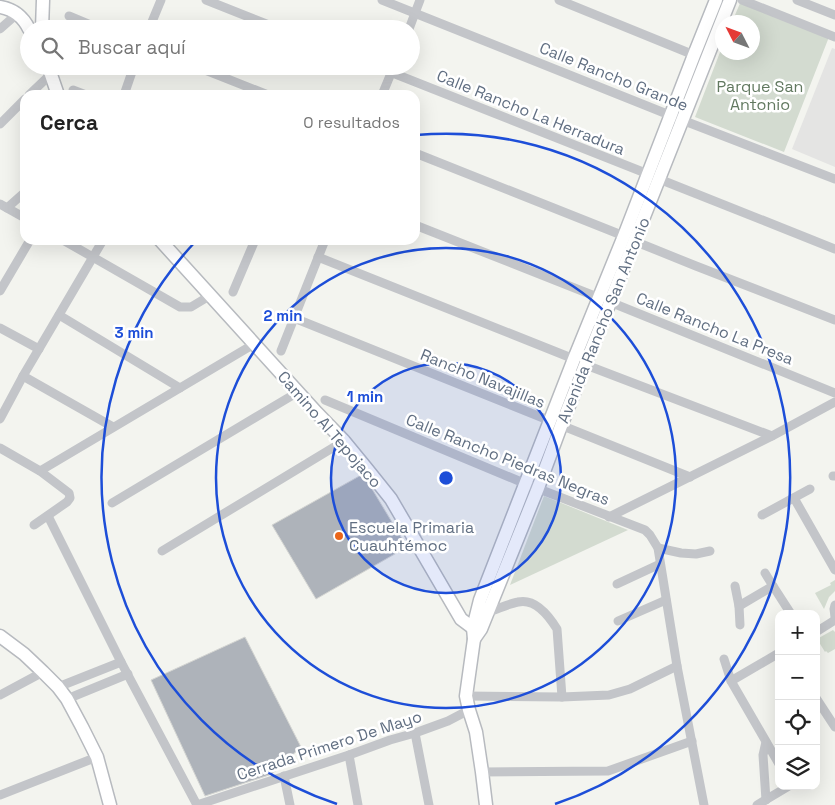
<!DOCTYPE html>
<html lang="es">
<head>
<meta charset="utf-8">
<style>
	body { margin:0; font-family:"Space Grotesk",sans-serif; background:#f2f2f2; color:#222 }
	.controls { position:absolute; right:15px; bottom:15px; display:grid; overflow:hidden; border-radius:10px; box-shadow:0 5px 20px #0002 }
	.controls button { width:45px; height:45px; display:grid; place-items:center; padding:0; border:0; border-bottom:1px solid #e0e0e0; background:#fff; color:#222; font:25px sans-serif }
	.compass { position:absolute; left:715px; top:15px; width:45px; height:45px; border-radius:50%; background:#fff; box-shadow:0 5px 20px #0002; rotate:312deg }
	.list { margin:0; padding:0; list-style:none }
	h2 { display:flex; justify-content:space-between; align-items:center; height:65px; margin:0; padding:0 20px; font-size:21px }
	h2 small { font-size:16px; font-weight:400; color:#767676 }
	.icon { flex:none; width:28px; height:28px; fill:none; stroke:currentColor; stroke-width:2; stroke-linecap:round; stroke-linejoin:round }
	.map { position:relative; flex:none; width:835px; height:805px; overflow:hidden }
	.search { position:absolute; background:#fff; box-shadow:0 5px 20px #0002; left:20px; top:20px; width:400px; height:55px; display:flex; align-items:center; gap:12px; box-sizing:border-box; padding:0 18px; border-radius:28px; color:#767676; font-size:19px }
	.panel { position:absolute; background:#fff; box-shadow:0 5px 20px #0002; left:20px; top:90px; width:400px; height:155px; border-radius:15px }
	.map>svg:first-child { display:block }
	.built { fill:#e4e4e3 }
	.park { fill:#d3dbd0 }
	.building { fill:#aeb3ba; stroke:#d4d5d2 }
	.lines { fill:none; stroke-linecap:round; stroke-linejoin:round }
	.secondary-casing { stroke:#b7babf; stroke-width:15 }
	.street { stroke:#c3c5c9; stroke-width:9 }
	.secondary { stroke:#fff; stroke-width:12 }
	.ring { fill:none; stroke:#1d4ed8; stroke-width:2.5 }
	.poi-dot { fill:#ea6519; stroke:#fff; stroke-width:2 }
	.labels { text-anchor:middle; stroke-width:5; stroke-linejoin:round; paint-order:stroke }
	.street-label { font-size:16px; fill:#616f82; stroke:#fff }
	.park-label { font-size:16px; fill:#627960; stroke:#fff }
	.poi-label { font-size:16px; fill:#616f82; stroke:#fff; text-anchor:start }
	.centre { fill:#1d4ed8; stroke:#fff; stroke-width:2.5 }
	.ring-label { font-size:15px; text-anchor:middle; font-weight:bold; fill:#1d4ed8; stroke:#fff; stroke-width:5; stroke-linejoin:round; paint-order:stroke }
</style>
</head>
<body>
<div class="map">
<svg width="835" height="805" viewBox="0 0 835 805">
	<rect width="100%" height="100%" fill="#f3f4ef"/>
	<path class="built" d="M832,48L835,49V167L792,149Z"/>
	<g class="park">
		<path d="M741,1L829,37L784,152L695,117L722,47V52H752V22H732Z"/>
		<path d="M544,496L628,530L510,585Z"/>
		<path d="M835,580V591L829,597L824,609L815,593L831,585L830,583Z"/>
		<path d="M833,630L835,632V649L828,653L826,651L825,652L817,639Z"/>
	</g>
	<g class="building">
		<path d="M363,474L407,547L316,599L272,525Z"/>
		<path d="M245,637L301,747L272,774L205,796L151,680Z"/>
	</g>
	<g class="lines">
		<g class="secondary-casing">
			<g id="secondary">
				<path d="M0,7C13,9 23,17 29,29"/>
				<path d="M42,29L43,0"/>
				<path d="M48,66L58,95"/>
				<path d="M160,240L317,413L344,441L367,469L391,499L461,619L473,628L480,629"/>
				<path d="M0,636L24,654L43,672L58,687L67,699L82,727L97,757L110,805"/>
				<path d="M474,639L481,629L538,488L561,426L730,0"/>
				<path d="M486,805L482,772L476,732L469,710L466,696L474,639L473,628L480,600L574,359L624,236L694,55L716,0"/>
			</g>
		</g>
		<g class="street">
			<path d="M206,0L279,29"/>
			<path d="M382,0L682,120L835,179"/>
			<path d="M559,0L694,55"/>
			<path d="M742,0L835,37"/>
			<path d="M797,0L835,15"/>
			<path d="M69,16L100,29"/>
			<path d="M0,29L17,14"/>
			<path d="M149,29L161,0"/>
			<path d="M409,29L420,0"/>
			<path d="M195,66L268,95"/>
			<path d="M375,66L648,174"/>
			<path d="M73,90L86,95"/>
			<path d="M29,95L51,74"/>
			<path d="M124,95L134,66"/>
			<path d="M382,95L394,66"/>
			<path d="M0,124L25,99"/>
			<path d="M415,153L624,236"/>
			<path d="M659,179L835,249"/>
			<path d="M0,204L25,218"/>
			<path d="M7,208L25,192"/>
			<path d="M415,225L610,302L835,393"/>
			<path d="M63,240L180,307H191L211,295"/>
			<path d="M634,241L696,266L835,320"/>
			<path d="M318,257L574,359"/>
			<path d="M0,291L30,240"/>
			<path d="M233,292L255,240"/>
			<path d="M59,315L180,388"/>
			<path d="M294,318L690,477"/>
			<path d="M0,328L39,349"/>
			<path d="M281,351L325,240"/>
			<path d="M586,365L772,436"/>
			<path d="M23,376L113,427"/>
			<path d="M325,400L526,484L645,530L650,535L658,548L677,666L704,805"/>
			<path d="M0,419L23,376L103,240"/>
			<path d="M0,448L40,471L69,493L70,498L67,502L34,525"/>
			<path d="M40,471L254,344"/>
			<path d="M833,476H835"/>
			<path d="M794,498L835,570"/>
			<path d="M112,503L298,392"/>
			<path d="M762,515L810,489"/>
			<path d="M48,516L121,662L197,805"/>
			<path d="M609,517L772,436L835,402"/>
			<path d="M658,548L681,553L696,554L710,551"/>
			<path d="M162,551L344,441"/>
			<path d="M765,573L773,586L791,614"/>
			<path d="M617,584L660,564"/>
			<path d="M735,586L739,606L740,625"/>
			<path d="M835,605L834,609L835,617"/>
			<path d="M739,606L773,586"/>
			<path d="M485,612H488C498,609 508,604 518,602C535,598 549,616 557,629L562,697"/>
			<path d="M618,621L666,600"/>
			<path d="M816,632L835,620"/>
			<path d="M724,659L731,681L779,653"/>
			<path d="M731,681L779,764"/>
			<path d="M58,687L121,662"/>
			<path d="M0,695L43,672"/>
			<path d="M466,696L562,697L609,695L630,689L677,666"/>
			<path d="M816,698L835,727"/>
			<path d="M67,699L128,674"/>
			<path d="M415,733L429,805"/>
			<path d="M766,742L763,755L766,800"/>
			<path d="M349,755L358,805"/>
			<path d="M482,772L608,771L692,741"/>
			<path d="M284,776L290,805"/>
			<path d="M0,795L97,757"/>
			<path d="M197,805L349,755L390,740L415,733L448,721L469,710"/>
			<path d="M757,805L789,786"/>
		</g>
		<use href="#secondary" class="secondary"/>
	</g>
	<circle cx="446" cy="478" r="115" fill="#1d4ed8" fill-opacity=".12"/>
	<g class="ring">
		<circle cx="446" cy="478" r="115"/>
		<circle cx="446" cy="478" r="230"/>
		<path d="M337 804A344 344 0 0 1 196 241M416 135A344 344 0 0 1 555 804"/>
	</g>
	<circle class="poi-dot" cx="339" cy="536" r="5"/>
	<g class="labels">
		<g class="street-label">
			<text transform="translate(614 76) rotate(22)" y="6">Calle Rancho Grande</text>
			<text transform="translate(531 112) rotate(22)" y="6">Calle Rancho La Herradura</text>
			<text transform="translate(603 320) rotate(-68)" y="6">Avenida Rancho San Antonio</text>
			<text transform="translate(715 328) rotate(22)" y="6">Calle Rancho La Presa</text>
			<text transform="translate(483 378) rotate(22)" y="6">Rancho Navajillas</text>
			<text transform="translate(330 429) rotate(49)" y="6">Camino Al Tepojaco</text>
			<text transform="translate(508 459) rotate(22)" y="6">Calle Rancho Piedras Negras</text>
			<text transform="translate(329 745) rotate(-18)" y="6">Cerrada Primero De Mayo</text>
		</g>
		<g class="park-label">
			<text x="760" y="92">Parque San<tspan x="760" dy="18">Antonio</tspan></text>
		</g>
		<g class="poi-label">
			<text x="349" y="533">Escuela Primaria<tspan x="349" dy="18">Cuauhtémoc</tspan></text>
		</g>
	</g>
	<circle cx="446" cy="478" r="8" class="centre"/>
	<g class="ring-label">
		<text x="283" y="321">2 min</text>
		<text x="134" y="338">3 min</text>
		<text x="365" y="402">1 min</text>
	</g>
</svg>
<div class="controls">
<button>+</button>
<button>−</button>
<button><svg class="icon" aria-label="locate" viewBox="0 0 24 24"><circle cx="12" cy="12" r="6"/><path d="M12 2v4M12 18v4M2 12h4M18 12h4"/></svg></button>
<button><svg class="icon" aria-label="layers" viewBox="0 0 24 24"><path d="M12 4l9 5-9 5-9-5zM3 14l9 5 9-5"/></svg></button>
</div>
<svg class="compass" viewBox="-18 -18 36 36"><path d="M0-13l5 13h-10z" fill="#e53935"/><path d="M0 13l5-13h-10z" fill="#767676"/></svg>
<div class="search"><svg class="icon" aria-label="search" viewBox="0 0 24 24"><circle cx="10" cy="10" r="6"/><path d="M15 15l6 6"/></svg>Buscar aquí</div>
<section class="panel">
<h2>Cerca<small>0 resultados</small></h2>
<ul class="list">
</ul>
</section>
</div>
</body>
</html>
